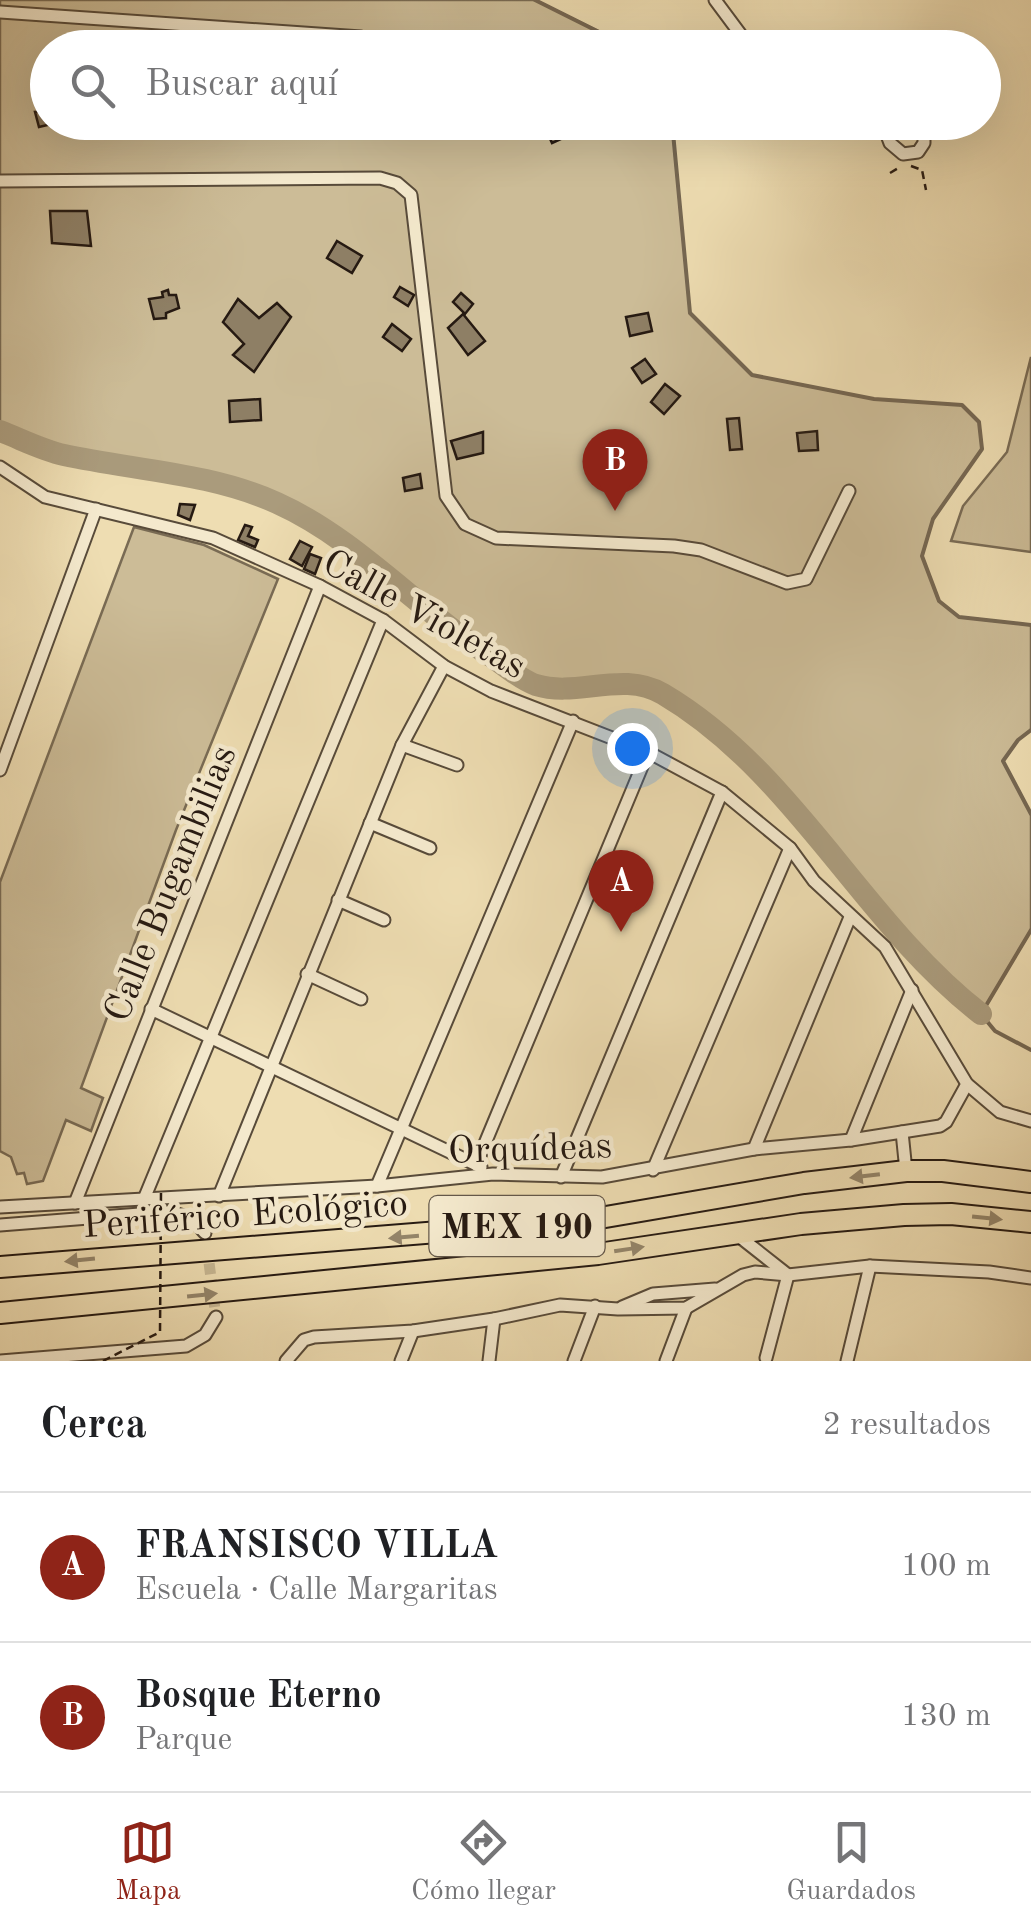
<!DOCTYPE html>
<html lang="es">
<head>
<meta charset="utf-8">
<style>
	body { margin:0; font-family:"Old Standard TT",serif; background:#f6f6f6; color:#202124 }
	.you { position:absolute; left:632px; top:748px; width:35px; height:35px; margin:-25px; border:8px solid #fff; border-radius:50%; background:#1a73e8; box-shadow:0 0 0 15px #1a73e833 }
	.badge { display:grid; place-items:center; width:65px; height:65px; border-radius:50%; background:#8f2418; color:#fff; font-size:32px; font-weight:700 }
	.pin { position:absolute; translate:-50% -82px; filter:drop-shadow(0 2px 5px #0008) }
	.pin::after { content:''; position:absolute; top:52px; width:35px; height:30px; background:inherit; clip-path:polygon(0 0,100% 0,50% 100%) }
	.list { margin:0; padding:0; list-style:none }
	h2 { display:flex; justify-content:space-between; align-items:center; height:130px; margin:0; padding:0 40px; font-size:42px }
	h2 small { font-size:32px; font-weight:400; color:#757577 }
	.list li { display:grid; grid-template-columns:65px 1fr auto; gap:30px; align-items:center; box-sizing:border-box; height:150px; padding:0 40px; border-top:2px solid #e0e0e0 }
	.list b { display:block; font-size:38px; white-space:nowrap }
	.list p { margin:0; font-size:32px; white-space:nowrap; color:#757577 }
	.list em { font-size:32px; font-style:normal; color:#757577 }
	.icon { flex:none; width:55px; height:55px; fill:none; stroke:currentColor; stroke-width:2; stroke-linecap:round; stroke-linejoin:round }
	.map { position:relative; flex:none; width:1031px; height:1361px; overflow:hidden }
	.search { position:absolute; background:#fff; box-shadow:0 10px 40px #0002; left:30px; right:30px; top:30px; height:110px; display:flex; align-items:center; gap:25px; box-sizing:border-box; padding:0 35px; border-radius:55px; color:#757577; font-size:38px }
	.sheet { height:430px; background:#fff }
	nav { display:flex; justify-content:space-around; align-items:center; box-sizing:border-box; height:140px; border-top:2px solid #e0e0e0; background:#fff; font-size:28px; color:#757577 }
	nav a { display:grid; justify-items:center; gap:5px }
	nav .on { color:#8f2418 }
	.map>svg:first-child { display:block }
	.green { fill:#ccbc97; stroke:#796b54; stroke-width:2.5 }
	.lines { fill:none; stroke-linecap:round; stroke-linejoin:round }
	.stream { stroke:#756752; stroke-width:4 }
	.river { stroke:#aa9b7c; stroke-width:22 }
	.building { fill:#8e7f65; stroke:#261a12; stroke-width:2.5 }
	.street-tunnel { stroke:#c6b692; stroke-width:11; stroke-dasharray:11 5.5; stroke-linecap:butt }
	.street-casing { stroke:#584b3a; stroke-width:15 }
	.highway-casing { stroke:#261a12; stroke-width:24 }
	.path { stroke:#261a12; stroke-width:2.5; stroke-dasharray:8 5; stroke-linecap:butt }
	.street { stroke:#f4e9cd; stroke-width:11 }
	.highway { stroke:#eeddb2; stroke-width:20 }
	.path-bridge { stroke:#261a12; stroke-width:2.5; stroke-dasharray:8 5; stroke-linecap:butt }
	.oneway { fill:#94856a }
	.labels { text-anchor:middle; stroke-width:9; stroke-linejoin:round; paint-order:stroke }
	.shield { fill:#f4e9cd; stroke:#64584a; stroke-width:2.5 }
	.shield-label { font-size:35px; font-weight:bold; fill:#261a12 }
	.street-label { font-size:38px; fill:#261a12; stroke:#f4e9cd }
</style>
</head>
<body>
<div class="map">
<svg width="1031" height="1361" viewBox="0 0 1031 1361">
	<rect width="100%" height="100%" fill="#eeddb2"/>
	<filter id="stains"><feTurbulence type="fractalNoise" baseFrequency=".002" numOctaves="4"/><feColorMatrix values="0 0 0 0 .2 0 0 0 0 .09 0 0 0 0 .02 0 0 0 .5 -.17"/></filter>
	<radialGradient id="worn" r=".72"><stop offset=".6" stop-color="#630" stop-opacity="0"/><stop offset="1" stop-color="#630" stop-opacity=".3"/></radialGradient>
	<g class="green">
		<path d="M0,0H535L631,47L48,48V122L672,123L690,313L752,375L874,399L962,405L979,422L982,449L933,519L922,556L939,601L959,617L1031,625V730L1018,740L1003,761L1031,814V930L981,1014C862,922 795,772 663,694C622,670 578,698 536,685C521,680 505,666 492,657C418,610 357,539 277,503C211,473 134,470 64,455C42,450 21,439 0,431Z"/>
		<path d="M1031,357V552L951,541L963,506L1007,452Z"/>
		<path d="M134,527L204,545L278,579L176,830L81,1088L103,1098L91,1131L66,1120L43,1181L27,1184L24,1173L17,1174L11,1157L0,1151V882Z"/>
	</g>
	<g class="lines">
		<g class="stream">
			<path d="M535,0L631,48"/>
			<path d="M672,122L690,313L752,375L874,399L962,405L979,422L982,449L933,519L922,556L939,601L959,617L1031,625"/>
			<path d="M1031,730L1018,740L1003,761L1031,814"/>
			<path d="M1031,930L981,1014L995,1031L1031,1050"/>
		</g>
		<path class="river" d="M0,431C21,439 42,450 64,455C134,470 211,473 277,503C357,539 418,610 492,657C505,666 521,680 536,685C578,698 622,670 663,694C795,772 862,922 981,1014"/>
	</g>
	<g class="building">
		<path d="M48,111V122L56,123L39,127L35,112Z"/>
		<path d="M579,122L583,129L552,143L543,123Z"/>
		<path d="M50,211H87L91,246L52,243Z"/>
		<path d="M337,241L362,256L352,273L327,258Z"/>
		<path d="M400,287L414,295L408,306L394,297Z"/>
		<path d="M168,290L169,295H176L179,308L166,313V318L154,319L149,299L163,297L162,292Z"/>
		<path d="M461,293L473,304L465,314L453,302Z"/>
		<path d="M238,299L259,318L277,303L291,317L254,372L233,355L244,344L223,322Z"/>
		<path d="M648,313L652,331L630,336L626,317Z"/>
		<path d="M463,314L485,341L468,355L448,328Z"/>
		<path d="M392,324L411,339L402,351L383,337Z"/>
		<path d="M645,359L656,374L642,383L632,368Z"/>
		<path d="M665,384L680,396L664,414L651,402Z"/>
		<path d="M260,399L261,420L230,422L229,401Z"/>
		<path d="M739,418L742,449L730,450L727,419Z"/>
		<path d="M817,431L818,450L799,451L797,433Z"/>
		<path d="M483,432V453L457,459L451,441Z"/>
		<path d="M420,474L422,488L405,491L403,478Z"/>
		<path d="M180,504L195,505L190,520L178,515Z"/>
		<path d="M245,525L252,527L248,536L258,540L255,547L238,540Z"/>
		<path d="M300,541L312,547L302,566L290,559Z"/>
		<path d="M310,554L321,558L315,574L304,569Z"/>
	</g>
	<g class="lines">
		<path class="street-tunnel" d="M207,1247L216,1317"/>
		<g class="street-casing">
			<g id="street">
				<path d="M715,0L747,43L756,48"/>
				<path d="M0,12L361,37"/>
				<path d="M882,122L890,143L903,154L918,152L924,143V133L915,122"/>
				<path d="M0,181L380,178L397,183L411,195L446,496L465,524L496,538L674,546L701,550L787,583L806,579L849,491"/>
				<path d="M0,467L45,497L213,538L320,586L383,620L444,666L491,691L648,752L722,792L790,848L814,881L885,947L967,1084L1000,1112L1031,1121"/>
				<path d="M402,745L457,765"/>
				<path d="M0,770L96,509"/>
				<path d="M370,823L430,848"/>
				<path d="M338,900L384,920"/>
				<path d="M307,974L361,999"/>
				<path d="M151,1009L481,1167"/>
				<path d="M902,1132L906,1171"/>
				<path d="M851,1140L912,990"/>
				<path d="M754,1149L850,917"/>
				<path d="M476,1165L648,752"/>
				<path d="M653,1170L790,848"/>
				<path d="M561,1177L722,792"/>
				<path d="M377,1186L573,721"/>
				<path d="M219,1196L402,745L444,666"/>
				<path d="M144,1199L383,620"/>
				<path d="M75,1203L320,586"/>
				<path d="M0,1207L377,1186L493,1174L602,1177L754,1149L851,1140L940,1126L946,1122L967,1084"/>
				<path d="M0,1225L165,1212C182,1213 193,1219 205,1233"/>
				<path d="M736,1234L788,1275"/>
				<path d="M622,1307L653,1294L715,1289"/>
				<path d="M766,1358L788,1275"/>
				<path d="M0,1361L186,1346L205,1335L216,1317"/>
				<path d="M286,1361L304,1340L314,1337L413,1331L494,1319L560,1305L618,1309L686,1308L743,1275L755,1272L788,1275L870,1266L989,1272L1031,1278"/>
				<path d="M401,1361L413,1331"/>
				<path d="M489,1361L494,1319"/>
				<path d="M574,1361L595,1306"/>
				<path d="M666,1361L686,1308"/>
				<path d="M847,1361L870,1266"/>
			</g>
		</g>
		<g class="highway-casing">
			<g id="highway">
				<path d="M0,1267L588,1220L804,1183L906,1171H943L1031,1182"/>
				<path d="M0,1313L598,1254L801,1224L904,1215L951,1214L1031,1222"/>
			</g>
		</g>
		<g class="path">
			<path d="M911,166L922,170L926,190"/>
			<path d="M890,173L900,167"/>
		</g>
		<use href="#street" class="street"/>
		<use href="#highway" class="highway"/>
		<path class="path-bridge" d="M103,1361L160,1332L161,1191"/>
	</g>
	<defs><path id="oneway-solid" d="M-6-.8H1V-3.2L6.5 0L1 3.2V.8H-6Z" transform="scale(2.5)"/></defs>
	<g class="oneway">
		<use href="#oneway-solid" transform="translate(865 1176) rotate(173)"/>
		<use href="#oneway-solid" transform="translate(987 1218) rotate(6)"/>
		<use href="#oneway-solid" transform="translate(404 1237) rotate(175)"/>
		<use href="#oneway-solid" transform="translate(629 1249) rotate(-9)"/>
		<use href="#oneway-solid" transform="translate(80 1260) rotate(174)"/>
		<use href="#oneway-solid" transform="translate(202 1295) rotate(-6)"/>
	</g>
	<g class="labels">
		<rect class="shield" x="429.5" y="1196" width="175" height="60" rx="8"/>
		<g class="shield-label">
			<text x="517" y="1238">MEX 190</text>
		</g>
		<g class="street-label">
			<text transform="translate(425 613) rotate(29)" y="13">Calle Violetas</text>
			<text transform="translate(169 883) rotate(-68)" y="13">Calle Bugambilias</text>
			<text transform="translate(530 1147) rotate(-2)" y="13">Orquídeas</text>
			<text transform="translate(245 1213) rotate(-4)" y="13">Periférico Ecológico</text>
		</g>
	</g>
	<rect width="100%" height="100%" filter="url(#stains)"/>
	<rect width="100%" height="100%" fill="url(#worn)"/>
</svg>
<div class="you"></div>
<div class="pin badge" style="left:621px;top:932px">A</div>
<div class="pin badge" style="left:615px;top:511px">B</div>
<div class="search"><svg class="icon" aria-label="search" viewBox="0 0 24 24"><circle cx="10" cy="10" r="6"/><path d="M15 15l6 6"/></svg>Buscar aquí</div>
</div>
<section class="sheet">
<h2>Cerca<small>2 resultados</small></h2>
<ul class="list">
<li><span class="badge">A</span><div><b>FRANSISCO VILLA</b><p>Escuela · Calle Margaritas</p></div><em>100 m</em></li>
<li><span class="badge">B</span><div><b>Bosque Eterno</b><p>Parque</p></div><em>130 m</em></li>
</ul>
</section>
<nav>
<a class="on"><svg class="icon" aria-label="map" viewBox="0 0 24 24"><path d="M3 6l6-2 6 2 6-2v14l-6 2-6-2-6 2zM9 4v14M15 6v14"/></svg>Mapa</a>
<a><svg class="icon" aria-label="directions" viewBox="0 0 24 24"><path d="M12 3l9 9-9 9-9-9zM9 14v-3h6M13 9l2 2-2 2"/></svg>Cómo llegar</a>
<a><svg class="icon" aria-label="saved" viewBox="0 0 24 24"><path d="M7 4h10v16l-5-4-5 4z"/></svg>Guardados</a>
</nav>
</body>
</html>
